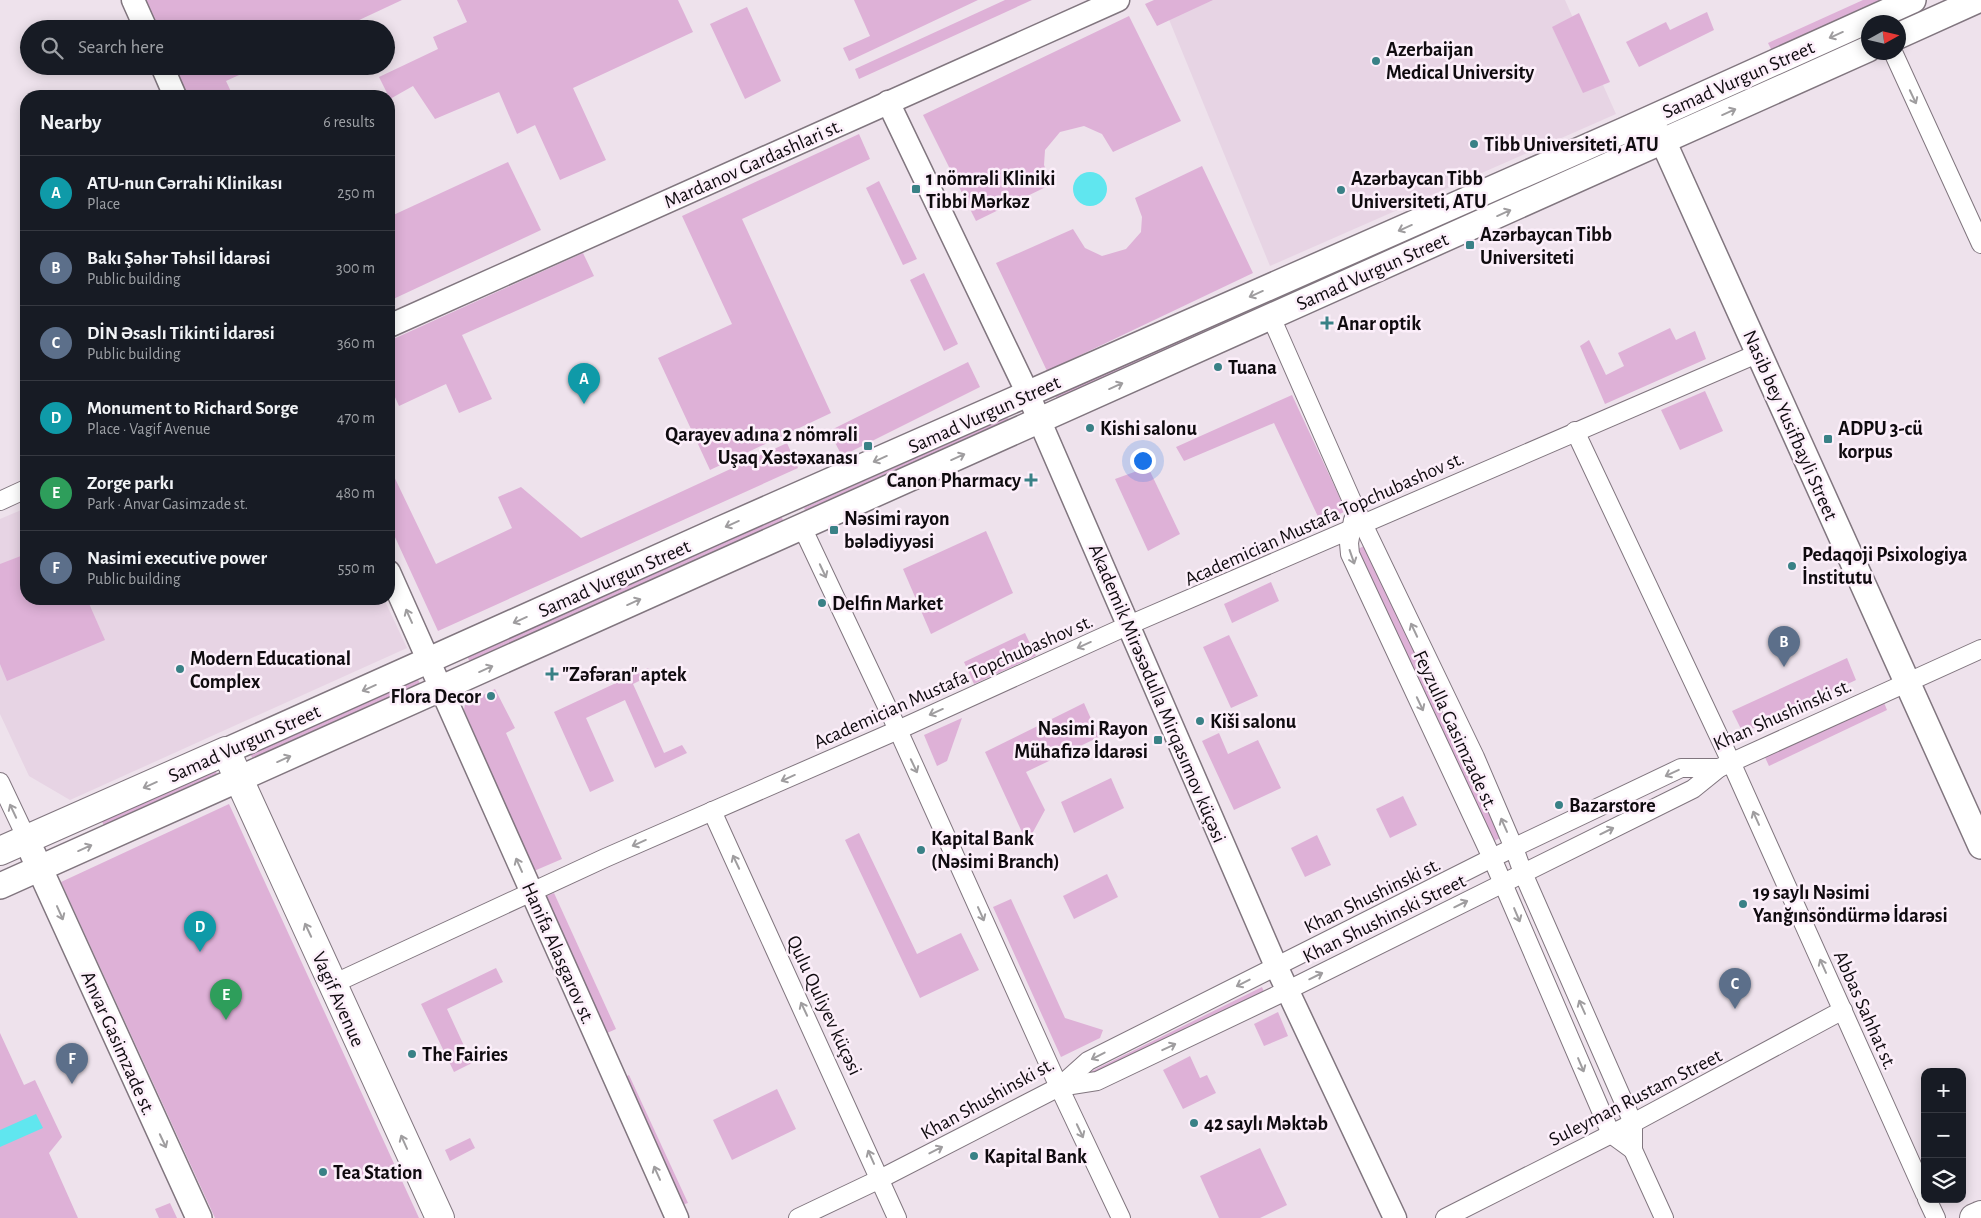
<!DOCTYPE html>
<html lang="en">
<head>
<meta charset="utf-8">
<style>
	body { margin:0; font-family:"Alegreya Sans",sans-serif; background:#20242c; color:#f1f3f6 }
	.controls { position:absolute; right:15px; bottom:15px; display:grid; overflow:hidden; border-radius:10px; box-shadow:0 2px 12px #0003 }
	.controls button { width:45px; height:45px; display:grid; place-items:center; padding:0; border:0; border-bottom:1px solid #363941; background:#171b24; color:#f1f3f6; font:25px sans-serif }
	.compass { position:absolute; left:1861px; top:15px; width:45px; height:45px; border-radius:50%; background:#171b24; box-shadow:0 2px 12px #0003; rotate:82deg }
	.you { position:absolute; left:1142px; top:460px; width:18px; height:18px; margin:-12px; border:4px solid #fff; border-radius:50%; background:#1a73e8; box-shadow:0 0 0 8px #1a73e833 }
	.badge { display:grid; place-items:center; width:32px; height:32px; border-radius:50%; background:#7c3aed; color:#fff; font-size:16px; font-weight:700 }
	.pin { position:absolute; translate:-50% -41px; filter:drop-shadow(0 1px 2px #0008) }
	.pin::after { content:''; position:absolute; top:26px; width:18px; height:15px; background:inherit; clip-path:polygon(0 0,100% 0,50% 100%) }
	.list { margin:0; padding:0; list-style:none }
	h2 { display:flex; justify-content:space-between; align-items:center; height:65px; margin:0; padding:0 20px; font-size:21px }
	h2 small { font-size:16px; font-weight:400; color:#9ea1a6 }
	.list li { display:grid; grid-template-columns:32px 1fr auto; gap:15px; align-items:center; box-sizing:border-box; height:75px; padding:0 20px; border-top:1px solid #363941 }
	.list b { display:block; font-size:19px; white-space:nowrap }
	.list p { margin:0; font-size:16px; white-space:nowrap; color:#9ea1a6 }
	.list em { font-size:16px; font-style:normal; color:#9ea1a6 }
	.icon { flex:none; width:28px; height:28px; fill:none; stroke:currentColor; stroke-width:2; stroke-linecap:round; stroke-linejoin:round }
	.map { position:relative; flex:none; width:1981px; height:1218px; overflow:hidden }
	.search { position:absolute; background:#171b24; box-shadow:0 2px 12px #0003; left:20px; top:20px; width:375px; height:55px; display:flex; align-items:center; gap:12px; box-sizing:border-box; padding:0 18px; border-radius:28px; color:#9ea1a6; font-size:19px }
	.panel { position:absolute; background:#171b24; box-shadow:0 2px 12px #0003; left:20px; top:90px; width:375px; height:515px; border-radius:20px }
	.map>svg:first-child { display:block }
	.built { fill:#e7d4e4 }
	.green { fill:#deb1d7 }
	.water { fill:#60e6ef }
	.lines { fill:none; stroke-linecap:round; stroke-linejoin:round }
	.minor-casing { stroke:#81767f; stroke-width:20 }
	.tertiary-casing { stroke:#81767f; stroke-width:25 }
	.secondary-casing { stroke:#81767f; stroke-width:28 }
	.primary-casing { stroke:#81767f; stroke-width:30 }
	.minor { stroke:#fff; stroke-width:18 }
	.tertiary { stroke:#fff; stroke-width:22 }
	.secondary { stroke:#fff; stroke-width:25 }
	.primary { stroke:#fff; stroke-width:28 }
	.oneway { stroke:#9f9d9f }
	.poi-dot { fill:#398186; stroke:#fceffa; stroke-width:2 }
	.labels { text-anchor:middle; stroke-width:5; stroke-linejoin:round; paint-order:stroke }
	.poi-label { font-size:20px; font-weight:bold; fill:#0f0b0f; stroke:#fceffa; text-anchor:start }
	.street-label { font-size:20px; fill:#0f0b0f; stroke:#fceffa }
</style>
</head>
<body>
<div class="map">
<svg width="1981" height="1218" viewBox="0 0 1981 1218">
	<rect width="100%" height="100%" fill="#eee2ec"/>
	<g class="built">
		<path d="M1161,0H1565L1616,114L1270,266Z"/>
		<path d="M26,508V599H384L407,648L70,800L29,776L0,714V519Z"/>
	</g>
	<g class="green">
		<path d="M144,0H402L340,29H157Z"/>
		<path d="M457,0H678L693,32L573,88L606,160L560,180L535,125L517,134L499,92L435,119L413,86L390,99L379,77L438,49L433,37L467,22Z"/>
		<path d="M854,0H978L849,61L843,48L870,36Z"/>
		<path d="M1005,0H1032L859,79L855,69Z"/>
		<path d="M1154,0H1213L1157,26L1145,4Z"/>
		<path d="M1863,0H1891L1774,55L1768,43Z"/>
		<path d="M747,7L781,81L745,99L710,24Z"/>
		<path d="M1707,12L1714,30L1639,67L1626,42L1666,22L1670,30Z"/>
		<path d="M1579,13L1610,82L1583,93L1552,27Z"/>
		<path d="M1129,16L1181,121L1113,152L1102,134L1084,126L1060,132L1045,150L1044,165L1052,184L976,221L923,115Z"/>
		<path d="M1868,31V37L1698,115L1696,111Z"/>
		<path d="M174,66H259L226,81L233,96H188Z"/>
		<path d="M859,134L870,159L742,219L831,413L710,470L658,358L732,324L682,216Z"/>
		<path d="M1622,143L1624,148L1058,401L1055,395Z"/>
		<path d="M508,162L541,230L389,301V217Z"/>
		<path d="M1202,166L1253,273L1047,371L996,263L1073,229L1085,248L1102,256L1126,249L1141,232L1142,217L1135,198Z"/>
		<path d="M879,181L917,259L903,265L866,188Z"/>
		<path d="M583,253L594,276L462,335L492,399L459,413L446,384L399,406L389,384V341Z"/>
		<path d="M924,273L958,344L944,351L910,280Z"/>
		<path d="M1670,328L1676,340L1695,331L1706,359L1605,404L1580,346L1589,340L1606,375L1624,366L1618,353Z"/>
		<path d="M968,362L980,387L842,456L829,431Z"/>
		<path d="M1705,391L1723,431L1680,450L1661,410Z"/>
		<path d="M1292,395L1346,511L1321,523L1274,423L1184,461L1176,447Z"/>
		<path d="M1007,417L1010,421L806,512L804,508Z"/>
		<path d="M787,443L798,468L438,631L389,524V466L436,564L512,528L498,497L521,487L581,538Z"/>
		<path d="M1148,467L1180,534L1148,551L1115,479Z"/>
		<path d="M780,514L784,522L471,664L466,654Z"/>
		<path d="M986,531L1013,593L931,634L903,569Z"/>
		<path d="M1366,545L1502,837L1492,842L1356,550Z"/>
		<path d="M26,554V599H87L105,640L7,681L0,664V564Z"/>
		<path d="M1271,582L1279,601L1232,623L1224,604Z"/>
		<path d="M1025,633L1036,656L974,684L964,662Z"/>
		<path d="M1229,635L1258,696L1231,708L1203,647Z"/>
		<path d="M1847,658L1856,680L1743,733L1732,711Z"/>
		<path d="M648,668L651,675L633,684L664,753L682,745L687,753L655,768L625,700L586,718L614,781L590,792L554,712Z"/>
		<path d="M417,677L421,686L254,762L250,753Z"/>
		<path d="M495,689L515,728L506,733L562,859L534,871L464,710L465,704Z"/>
		<path d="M1881,695L1887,710L1769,766L1762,751Z"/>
		<path d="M1084,703L1099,737L1026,772L1045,810L1027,843L985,752Z"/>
		<path d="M962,718L947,761L937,766L924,735Z"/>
		<path d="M1219,733L1228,754L1258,740L1281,788L1234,810L1202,741Z"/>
		<path d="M214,768L219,778L106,829L100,818Z"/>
		<path d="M1111,778L1124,808L1074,833L1061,802Z"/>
		<path d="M1403,796L1417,825L1390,838L1376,809Z"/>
		<path d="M229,804L419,1218H215L61,882Z"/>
		<path d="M859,833L917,954L961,933L979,970L920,998L845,840Z"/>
		<path d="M1317,835L1331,865L1305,877L1291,848Z"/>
		<path d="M1107,874L1118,897L1074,919L1063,896Z"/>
		<path d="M554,893L616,1029L605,1034L542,898Z"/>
		<path d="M1011,899L1065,1018L1103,1030L1100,1038L1061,1057L993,907Z"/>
		<path d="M496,968L503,982L447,1009L472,1063L454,1072L421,1004Z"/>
		<path d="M1262,987L1264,992L1092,1076L1090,1072Z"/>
		<path d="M1278,1012L1288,1036L1264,1046L1254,1024Z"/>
		<path d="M0,1033L24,1085L35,1080L62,1137L49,1153L78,1218H0Z"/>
		<path d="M1190,1056L1200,1078L1207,1075L1216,1093L1183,1109L1163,1070Z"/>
		<path d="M629,1075L688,1203L682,1205L623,1078Z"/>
		<path d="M777,1089L796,1129L732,1160L713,1120Z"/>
		<path d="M470,1138L475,1148L450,1161L445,1150Z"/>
		<path d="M1260,1148L1287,1205L1260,1218H1219L1200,1176Z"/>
		<path d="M170,1203L177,1218H159L155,1209Z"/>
	</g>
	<g class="water">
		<circle cx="1090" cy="189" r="17"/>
		<path d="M36,1114L43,1128L0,1147V1130Z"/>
	</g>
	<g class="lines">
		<g class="minor-casing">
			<g id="minor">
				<path d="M1893,52L1981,244"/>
				<path d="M1271,317L1352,501L1475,757L1514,848L1523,873L1633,1123V1150L1664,1218"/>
				<path d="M1575,431L1731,762L1925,1194"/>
				<path d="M0,501L26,489"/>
				<path d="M1353,520L1349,543L1350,554L1492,858L1611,1134L1633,1150"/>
				<path d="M802,527L898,730L1059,1087L1121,1218"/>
				<path d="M0,782L27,839"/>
				<path d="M712,811L897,1218"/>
				<path d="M333,984L605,858L898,730L1129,625L1759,353"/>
				<path d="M1059,1087L1097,1081L1288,990L1693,789L1719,768"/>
				<path d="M1927,1199L1936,1218"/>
				<path d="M798,1218L880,1179L1059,1087L1088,1061L1492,858L1681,768H1719L1981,649"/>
				<path d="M1445,1218L1633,1123L1843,1010"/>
			</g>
		</g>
		<g class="tertiary-casing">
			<g id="tertiary">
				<path d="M133,0L146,29"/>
				<path d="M162,66L175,96"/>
				<path d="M888,102L1028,394L1276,966L1395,1218"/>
				<path d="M389,326L1118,0"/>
				<path d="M389,572L677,1218"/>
			</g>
		</g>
		<g class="secondary-casing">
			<g id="secondary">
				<path d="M1898,36L1978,0"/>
				<path d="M1654,129L1663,141L1981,846"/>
				<path d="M226,751L719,530L1625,130L1913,0"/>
				<path d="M33,854L199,1218"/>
				<path d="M0,886L1868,49"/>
			</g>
		</g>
		<g class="primary-casing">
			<g id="primary">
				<path d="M0,851L226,751L440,1218"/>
				<path d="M1974,1218L1981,1215"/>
			</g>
		</g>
		<use href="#minor" class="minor"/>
		<use href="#tertiary" class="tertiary"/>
		<use href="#secondary" class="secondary"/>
		<use href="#primary" class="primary"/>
	</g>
	<defs><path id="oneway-shaft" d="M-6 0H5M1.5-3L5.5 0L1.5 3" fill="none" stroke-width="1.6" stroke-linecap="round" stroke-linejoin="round" transform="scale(1.25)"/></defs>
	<g class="oneway">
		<use href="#oneway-shaft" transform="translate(1836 35) rotate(156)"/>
		<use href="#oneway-shaft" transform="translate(1913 97) rotate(65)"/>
		<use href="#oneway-shaft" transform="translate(1729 112) rotate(-24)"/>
		<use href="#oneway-shaft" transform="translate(1504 213) rotate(-24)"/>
		<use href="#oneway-shaft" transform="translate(1405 228) rotate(156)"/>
		<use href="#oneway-shaft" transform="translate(1256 294) rotate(156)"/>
		<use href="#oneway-shaft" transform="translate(1116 386) rotate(-24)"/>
		<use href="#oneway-shaft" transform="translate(958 457) rotate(-24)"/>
		<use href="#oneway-shaft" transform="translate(880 459) rotate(156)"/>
		<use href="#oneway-shaft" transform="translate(732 524) rotate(156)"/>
		<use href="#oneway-shaft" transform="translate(1352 557) rotate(71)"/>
		<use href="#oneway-shaft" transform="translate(823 571) rotate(65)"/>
		<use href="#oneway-shaft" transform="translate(634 602) rotate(-24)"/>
		<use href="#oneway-shaft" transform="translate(409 616) rotate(-114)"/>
		<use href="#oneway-shaft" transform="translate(520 620) rotate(156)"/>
		<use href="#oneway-shaft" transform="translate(1414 630) rotate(-115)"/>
		<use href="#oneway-shaft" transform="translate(1084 645) rotate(156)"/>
		<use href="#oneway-shaft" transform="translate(486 669) rotate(-24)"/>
		<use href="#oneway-shaft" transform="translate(369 688) rotate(156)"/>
		<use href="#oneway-shaft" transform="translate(1420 704) rotate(65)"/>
		<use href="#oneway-shaft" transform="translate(936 712) rotate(156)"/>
		<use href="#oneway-shaft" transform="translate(284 759) rotate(-24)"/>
		<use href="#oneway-shaft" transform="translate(914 766) rotate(65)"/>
		<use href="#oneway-shaft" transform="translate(1672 773) rotate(155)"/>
		<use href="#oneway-shaft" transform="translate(788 778) rotate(156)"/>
		<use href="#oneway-shaft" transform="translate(150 785) rotate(156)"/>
		<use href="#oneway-shaft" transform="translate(13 811) rotate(-115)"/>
		<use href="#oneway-shaft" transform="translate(1756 818) rotate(-114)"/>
		<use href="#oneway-shaft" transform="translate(1504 825) rotate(-114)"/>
		<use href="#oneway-shaft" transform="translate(1607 831) rotate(-26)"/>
		<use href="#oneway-shaft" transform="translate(639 843) rotate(156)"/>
		<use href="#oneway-shaft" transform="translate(85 848) rotate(-24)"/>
		<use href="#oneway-shaft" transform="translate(736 862) rotate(-115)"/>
		<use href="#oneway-shaft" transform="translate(519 865) rotate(-114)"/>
		<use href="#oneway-shaft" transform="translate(1461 904) rotate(-26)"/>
		<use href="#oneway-shaft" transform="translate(60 913) rotate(66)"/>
		<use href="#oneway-shaft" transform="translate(981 914) rotate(66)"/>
		<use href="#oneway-shaft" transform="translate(1517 915) rotate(67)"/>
		<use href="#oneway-shaft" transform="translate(308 930) rotate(-115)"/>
		<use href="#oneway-shaft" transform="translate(1823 966) rotate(-114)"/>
		<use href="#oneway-shaft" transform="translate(1316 976) rotate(-26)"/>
		<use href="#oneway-shaft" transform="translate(1243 983) rotate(153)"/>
		<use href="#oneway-shaft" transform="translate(1582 1007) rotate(-114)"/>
		<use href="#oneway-shaft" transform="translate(804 1009) rotate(-115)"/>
		<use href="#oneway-shaft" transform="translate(1169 1047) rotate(-25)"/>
		<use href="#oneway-shaft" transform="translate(1098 1056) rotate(153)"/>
		<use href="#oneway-shaft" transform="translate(1581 1065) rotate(67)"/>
		<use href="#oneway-shaft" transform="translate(1080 1131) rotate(65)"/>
		<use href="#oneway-shaft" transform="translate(163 1141) rotate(65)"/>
		<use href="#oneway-shaft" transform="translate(404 1142) rotate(-114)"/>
		<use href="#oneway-shaft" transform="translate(936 1150) rotate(-27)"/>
		<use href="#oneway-shaft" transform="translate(871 1157) rotate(-114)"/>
		<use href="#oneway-shaft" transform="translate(657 1173) rotate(-114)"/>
	</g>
	<g class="poi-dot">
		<circle cx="1376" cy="61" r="5"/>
		<circle cx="1474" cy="144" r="5"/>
		<rect x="911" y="184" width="10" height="10" rx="2.5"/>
		<circle cx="1341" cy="190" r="5"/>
		<rect x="1465" y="240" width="10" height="10" rx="2.5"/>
		<path d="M1324.5 315.5h5v5h5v5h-5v5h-5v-5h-5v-5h5z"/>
		<circle cx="1218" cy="367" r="5"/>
		<circle cx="1090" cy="428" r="5"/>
		<rect x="1823" y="434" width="10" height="10" rx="2.5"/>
		<rect x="863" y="441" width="10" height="10" rx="2.5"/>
		<path d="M1028.5 472.5h5v5h5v5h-5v5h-5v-5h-5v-5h5z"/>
		<rect x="829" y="525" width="10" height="10" rx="2.5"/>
		<circle cx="1792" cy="566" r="5"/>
		<circle cx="822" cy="603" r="5"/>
		<circle cx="180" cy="669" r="5"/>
		<path d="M549.5 666.5h5v5h5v5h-5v5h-5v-5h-5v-5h5z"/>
		<circle cx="491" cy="696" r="5"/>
		<circle cx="1200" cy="721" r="5"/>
		<rect x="1153" y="735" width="10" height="10" rx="2.5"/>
		<circle cx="1559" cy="805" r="5"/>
		<circle cx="921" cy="850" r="5"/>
		<circle cx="1743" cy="904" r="5"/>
		<circle cx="412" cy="1054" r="5"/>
		<circle cx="1194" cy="1123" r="5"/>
		<circle cx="974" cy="1156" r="5"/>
		<circle cx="323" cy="1172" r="5"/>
	</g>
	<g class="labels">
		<g class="poi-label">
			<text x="1386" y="56">Azerbaijan<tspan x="1386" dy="23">Medical University</tspan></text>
			<text x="1484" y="151">Tibb Universiteti, ATU</text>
			<text x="926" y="185">1 nömrəli Kliniki<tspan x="926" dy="23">Tibbi Mərkəz</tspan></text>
			<text x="1351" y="185">Azərbaycan Tibb<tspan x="1351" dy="23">Universiteti, ATU</tspan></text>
			<text x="1480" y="241">Azərbaycan Tibb<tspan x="1480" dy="23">Universiteti</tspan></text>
			<text x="1337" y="330">Anar optik</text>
			<text x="1228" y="374">Tuana</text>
			<text x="1100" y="435">Kishi salonu</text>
			<text x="1838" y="435">ADPU 3-cü<tspan x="1838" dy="23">korpus</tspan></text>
			<text x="858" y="441" text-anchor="end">Qarayev adına 2 nömrəli<tspan x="858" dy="23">Uşaq Xəstəxanası</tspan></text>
			<text x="1021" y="487" text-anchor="end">Canon Pharmacy</text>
			<text x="844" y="525">Nəsimi rayon<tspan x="844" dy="23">bələdiyyəsi</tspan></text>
			<text x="1802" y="561">Pedaqoji Psixologiya<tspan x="1802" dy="23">İnstitutu</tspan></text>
			<text x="832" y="610">Delfin Market</text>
			<text x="190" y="665">Modern Educational<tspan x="190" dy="23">Complex</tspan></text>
			<text x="562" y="681">"Zəfəran" aptek</text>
			<text x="481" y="703" text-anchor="end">Flora Decor</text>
			<text x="1210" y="728">Kiši salonu</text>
			<text x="1148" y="735" text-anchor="end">Nəsimi Rayon<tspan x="1148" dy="23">Mühafizə İdarəsi</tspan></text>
			<text x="1569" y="812">Bazarstore</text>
			<text x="931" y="845">Kapital Bank<tspan x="931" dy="23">(Nəsimi Branch)</tspan></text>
			<text x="1753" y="899">19 saylı Nəsimi<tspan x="1753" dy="23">Yanğınsöndürmə İdarəsi</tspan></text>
			<text x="422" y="1061">The Fairies</text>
			<text x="1204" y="1130">42 saylı Məktəb</text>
			<text x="984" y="1163">Kapital Bank</text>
			<text x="333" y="1179">Tea Station</text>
		</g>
		<g class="street-label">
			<text transform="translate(1738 79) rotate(-24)" y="7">Samad Vurgun Street</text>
			<text transform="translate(753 163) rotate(-24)" y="7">Mardanov Gardashlari st.</text>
			<text transform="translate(1372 271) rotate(-24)" y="7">Samad Vurgun Street</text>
			<text transform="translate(984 414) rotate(-24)" y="7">Samad Vurgun Street</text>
			<text transform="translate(1791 425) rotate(66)" y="7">Nasib bey Yusifbayli Street</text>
			<text transform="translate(1324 518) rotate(-24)" y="7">Academician Mustafa Topchubashov st.</text>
			<text transform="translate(614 578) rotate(-24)" y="7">Samad Vurgun Street</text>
			<text transform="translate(953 681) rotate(-24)" y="7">Academician Mustafa Topchubashov st.</text>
			<text transform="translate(1158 693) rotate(67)" y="7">Akademik Mirəsədulla Mirqasımov küçəsi</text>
			<text transform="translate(1782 714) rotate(-24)" y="7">Khan Shushinski st.</text>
			<text transform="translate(1456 730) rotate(65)" y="7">Feyzulla Gasimzade st.</text>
			<text transform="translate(244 743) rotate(-24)" y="7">Samad Vurgun Street</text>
			<text transform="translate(1372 895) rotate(-26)" y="7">Khan Shushinski st.</text>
			<text transform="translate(1384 918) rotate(-26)" y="7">Khan Shushinski Street</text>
			<text transform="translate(559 953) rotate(66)" y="7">Hanifa Alasgarov st.</text>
			<text transform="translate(339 999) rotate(66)" y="7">Vagif Avenue</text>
			<text transform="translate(825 1005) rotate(65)" y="7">Qulu Quliyev küçəsi</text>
			<text transform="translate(1866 1010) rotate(66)" y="7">Abbas Sahhat st.</text>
			<text transform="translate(119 1043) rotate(66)" y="7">Anvar Gasimzade st.</text>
			<text transform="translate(1635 1097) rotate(-27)" y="7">Suleyman Rustam Street</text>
			<text transform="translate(987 1098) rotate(-29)" y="7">Khan Shushinski st.</text>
		</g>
	</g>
</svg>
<div class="controls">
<button>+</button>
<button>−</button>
<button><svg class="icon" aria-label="layers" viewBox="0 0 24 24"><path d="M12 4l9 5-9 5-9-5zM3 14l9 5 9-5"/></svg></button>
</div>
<svg class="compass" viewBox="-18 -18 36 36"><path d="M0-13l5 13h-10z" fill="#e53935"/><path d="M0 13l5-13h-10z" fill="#9ea1a6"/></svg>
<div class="you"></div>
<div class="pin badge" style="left:584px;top:404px;background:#0f9aa8">A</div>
<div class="pin badge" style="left:1784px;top:667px;background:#5c6f8a">B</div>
<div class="pin badge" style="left:1735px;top:1009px;background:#5c6f8a">C</div>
<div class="pin badge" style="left:200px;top:952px;background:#0f9aa8">D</div>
<div class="pin badge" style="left:226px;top:1020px;background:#2e9e5b">E</div>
<div class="pin badge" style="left:72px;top:1084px;background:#5c6f8a">F</div>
<div class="search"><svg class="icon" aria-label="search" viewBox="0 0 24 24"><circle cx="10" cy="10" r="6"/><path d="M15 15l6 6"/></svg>Search here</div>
<section class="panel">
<h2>Nearby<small>6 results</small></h2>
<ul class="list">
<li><span class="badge" style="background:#0f9aa8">A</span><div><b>ATU-nun Cərrahi Klinikası</b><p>Place</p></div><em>250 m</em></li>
<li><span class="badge" style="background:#5c6f8a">B</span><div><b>Bakı Şəhər Təhsil İdarəsi</b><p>Public building</p></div><em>300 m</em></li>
<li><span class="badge" style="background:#5c6f8a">C</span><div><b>DİN Əsaslı Tikinti İdarəsi</b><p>Public building</p></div><em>360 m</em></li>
<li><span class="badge" style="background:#0f9aa8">D</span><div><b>Monument to Richard Sorge</b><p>Place · Vagif Avenue</p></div><em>470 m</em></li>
<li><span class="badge" style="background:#2e9e5b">E</span><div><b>Zorge parkı</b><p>Park · Anvar Gasimzade st.</p></div><em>480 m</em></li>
<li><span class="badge" style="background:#5c6f8a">F</span><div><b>Nasimi executive power</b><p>Public building</p></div><em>550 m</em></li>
</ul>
</section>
</div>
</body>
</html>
